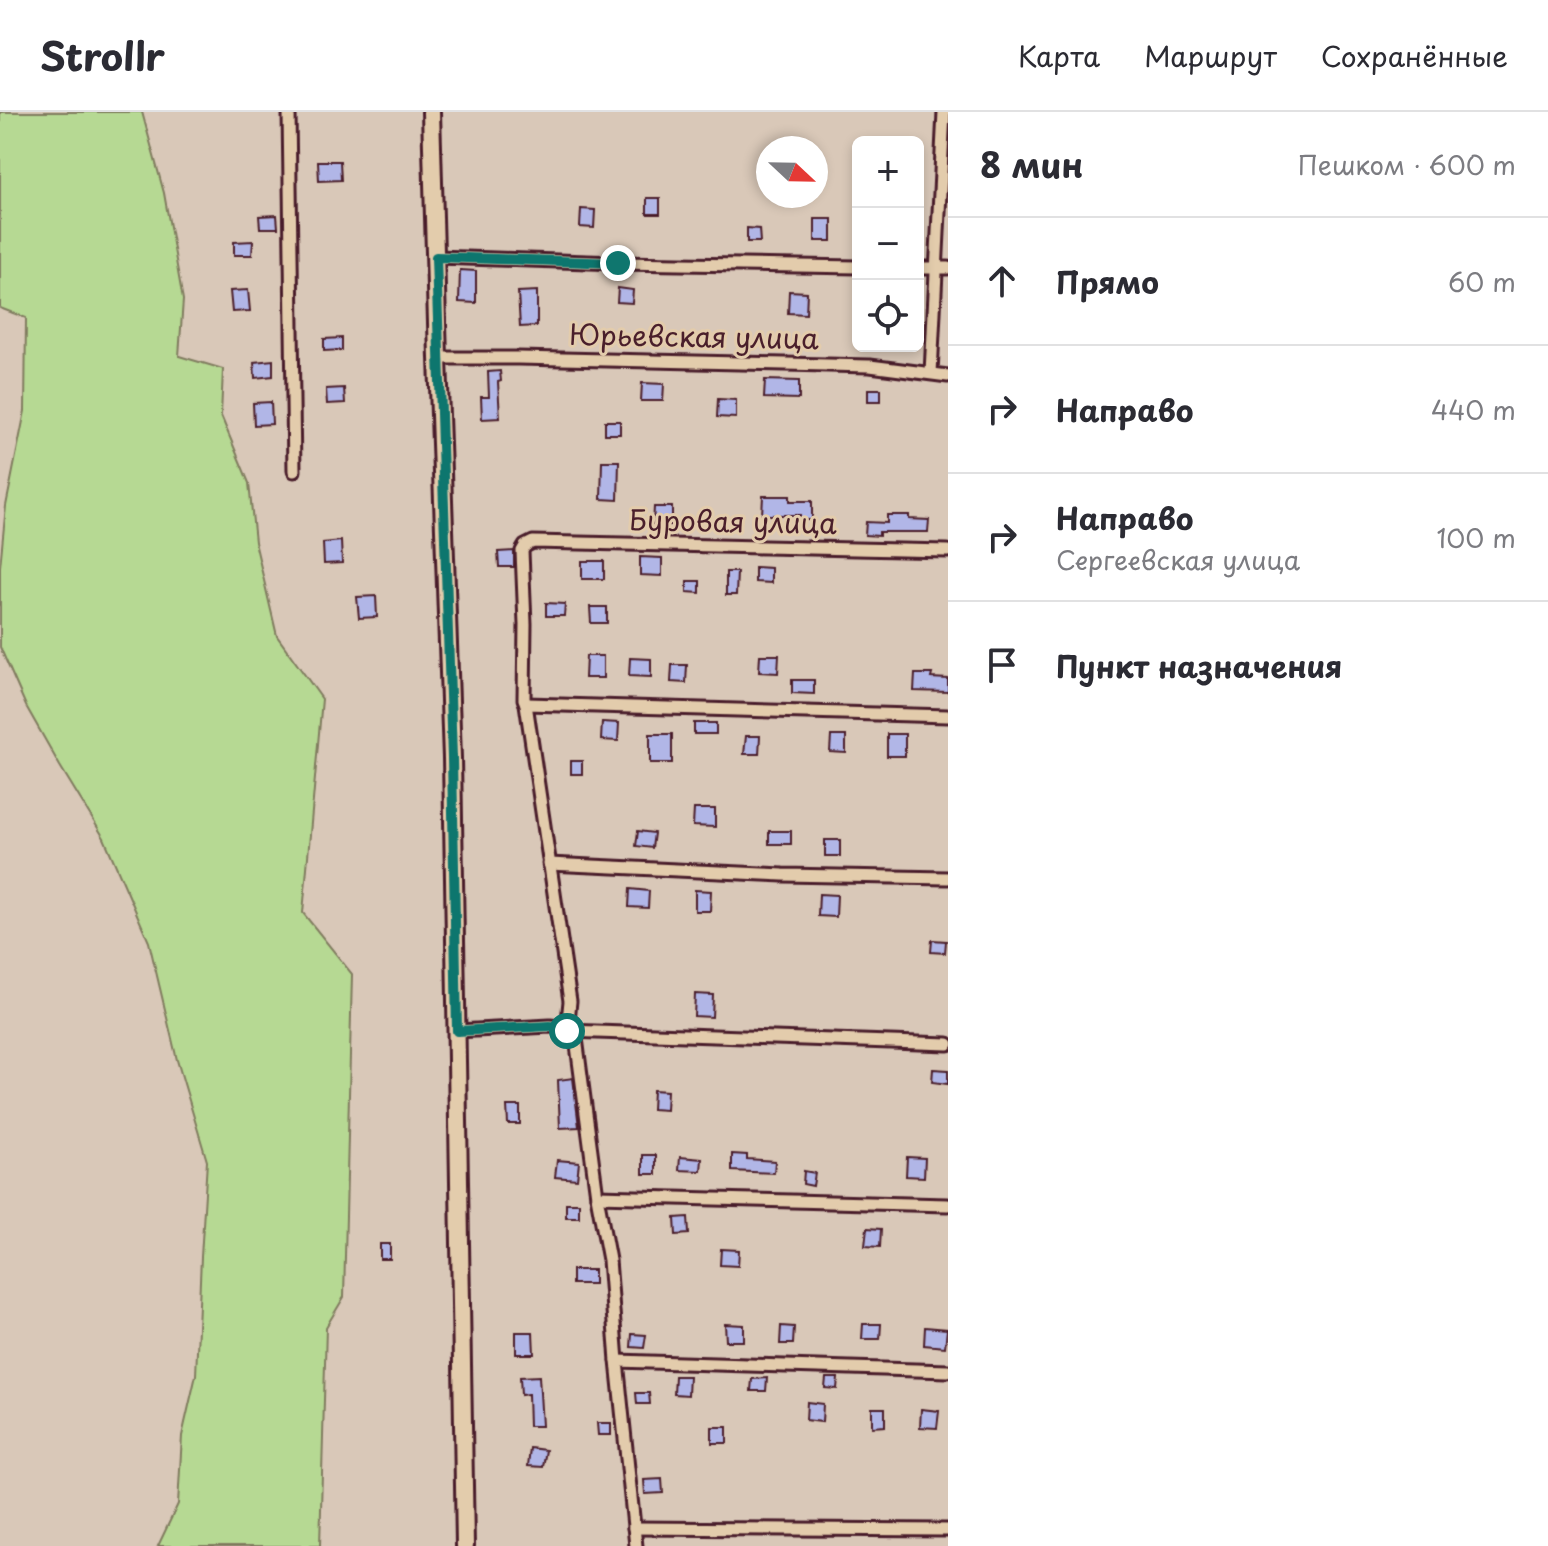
<!DOCTYPE html>
<html lang="ru">
<head>
<meta charset="utf-8">
<style>
	body { margin:0; font-family:"Playpen Sans",sans-serif; background:#f2f2f3; color:#2b2b33 }
	.controls { position:absolute; right:24px; top:24px; display:grid; overflow:hidden; border-radius:12px; box-shadow:0 4px 12px #0003 }
	.controls button { width:72px; height:72px; display:grid; place-items:center; padding:0; border:0; border-bottom:2px solid #e1e1e2; background:#fff; color:#2b2b33; font:40px sans-serif }
	.compass { position:absolute; left:756px; top:24px; width:72px; height:72px; border-radius:50%; background:#fff; box-shadow:0 4px 12px #0003; rotate:112deg }
	.stop { position:absolute; width:24px; height:24px; margin:-18px; border:6px solid #0f766e; border-radius:50%; background:#fff }
	.stop.end { background:#0f766e; border-color:#fff; box-shadow:0 2px 8px #0008 }
	.list { margin:0; padding:0; list-style:none }
	h2 { display:flex; justify-content:space-between; align-items:center; height:104px; margin:0; padding:0 32px; font-size:34px }
	h2 small { font-size:26px; font-weight:400; color:#7c7c81 }
	.list li { display:grid; grid-template-columns:52px 1fr auto; gap:24px; align-items:center; box-sizing:border-box; height:128px; padding:0 32px; border-top:2px solid #e1e1e2 }
	.list b { display:block; font-size:30px; white-space:nowrap }
	.list p { margin:0; font-size:26px; white-space:nowrap; color:#7c7c81 }
	.list em { font-size:26px; font-style:normal; color:#7c7c81 }
	.icon { flex:none; width:44px; height:44px; fill:none; stroke:currentColor; stroke-width:2; stroke-linecap:round; stroke-linejoin:round }
	.map { position:relative; flex:none; width:948px; height:1434px; overflow:hidden }
	header { display:flex; align-items:center; gap:48px; box-sizing:border-box; height:112px; padding:0 40px; background:#fff; border-bottom:2px solid #e1e1e2 }
	header strong { font-size:38px }
	nav { display:flex; gap:44px; margin-inline-start:auto; font-size:28px }
	main { display:flex }
	aside { flex:1; background:#fff }
	.map>svg:first-child { display:block }
	.green { fill:#b6d993; stroke:#807c5f; stroke-width:2 }
	.building { fill:#b1b6e7; stroke:#4a1f2b; stroke-width:2 }
	.lines { fill:none; stroke-linecap:round; stroke-linejoin:round }
	.street-casing { stroke:#4a1f2b; stroke-width:17 }
	.secondary-casing { stroke:#4a1f2b; stroke-width:22 }
	.street { stroke:#e3ccac; stroke-width:11 }
	.secondary { stroke:#e3ccac; stroke-width:16 }
	.route { stroke:#0f766e; stroke-width:10 }
	.labels { text-anchor:middle; stroke-width:6; stroke-linejoin:round; paint-order:stroke }
	.street-label { font-size:28px; fill:#4a1f2b; stroke:#e3ccac }
</style>
</head>
<body>
<header>
<strong>Strollr</strong>
<nav><a>Карта</a><a>Маршрут</a><a>Сохранённые</a></nav>
</header>
<main>
<div class="map">
<svg width="948" height="1434" viewBox="0 0 948 1434">
	<rect width="100%" height="100%" fill="#d9c8b8"/>
	<filter id="ink" filterUnits="userSpaceOnUse"><feTurbulence type="fractalNoise" baseFrequency=".0125" numOctaves="2"/><feDisplacementMap in="SourceGraphic" scale="16" xChannelSelector="R" yChannelSelector="G"/><feConvolveMatrix kernelMatrix="1 2 1 2 8 2 1 2 1" color-interpolation-filters="sRGB"/></filter>
	<g filter="url(#ink)">
		<path class="green" d="M0,0H142L164,81L183,188L179,244L223,257L221,304L249,371L255,430L277,524L322,587L303,801L352,862L344,1185L326,1215L320,1434H158L178,1392L182,1324L196,1263L201,1145L207,1049L177,948L149,830L104,726L60,654L26,594L0,535V455L6,394L25,299L26,206L0,196Z"/>
		<g class="building">
			<path d="M318,49H340L341,68L319,69Z"/>
			<rect x="647" y="86" width="13" height="16"/>
			<path d="M581,97L595,98L594,116L580,115Z"/>
			<path d="M277,103L278,116H260L259,104Z"/>
			<rect x="815" y="107" width="17" height="22"/>
			<path d="M747,116L759,117L760,130H747Z"/>
			<path d="M253,129L252,143H234V130Z"/>
			<path d="M460,158L476,159V191L459,190Z"/>
			<path d="M618,176L633,178L632,191L617,190Z"/>
			<path d="M248,178L250,199L232,200L230,179Z"/>
			<path d="M537,179V214L520,215L518,180Z"/>
			<path d="M789,179L807,180L806,202L788,201Z"/>
			<path d="M342,226V238L324,239V227Z"/>
			<path d="M273,248V264L255,266L254,250Z"/>
			<path d="M500,259L501,269L498,270L500,306L482,307L481,285H489L488,260Z"/>
			<path d="M765,268L799,269V287L764,286Z"/>
			<path d="M642,271L664,272L663,289H641Z"/>
			<path d="M344,276L345,291L327,292L326,277Z"/>
			<rect x="868" y="277" width="13" height="12"/>
			<path d="M718,287L736,288V306L717,305Z"/>
			<path d="M271,290L272,312L254,313L253,291Z"/>
			<rect x="605" y="309" width="15" height="13"/>
			<path d="M602,349H619L618,388L601,387Z"/>
			<path d="M763,384H790V389H812V408H800V403H762Z"/>
			<path d="M654,395H672V413H653Z"/>
			<path d="M887,403H909V407L929,408L928,420H879V424L865,423L866,410L887,411Z"/>
			<path d="M341,429L342,451L324,452L323,431Z"/>
			<path d="M514,439V455H499L498,440Z"/>
			<path d="M640,445L662,446V464L640,463Z"/>
			<rect x="582" y="449" width="22" height="18"/>
			<path d="M755,455L771,456V471L755,470Z"/>
			<path d="M726,460H737L736,483H726Z"/>
			<path d="M687,469H700V481L687,480Z"/>
			<path d="M376,484L377,505L359,506L357,485Z"/>
			<path d="M546,491L565,492L564,504H546Z"/>
			<path d="M590,495H607V511H591Z"/>
			<path d="M760,543H779L778,561L759,560Z"/>
			<path d="M586,544H603V566H585Z"/>
			<path d="M630,546L651,547V565L629,564Z"/>
			<path d="M672,553H687L686,571L671,570Z"/>
			<path d="M915,562H932L931,566L948,567V580L914,579Z"/>
			<path d="M792,568H814V582L792,581Z"/>
			<path d="M602,610L619,611L618,629L601,628Z"/>
			<rect x="694" y="611" width="22" height="11"/>
			<rect x="650" y="622" width="22" height="29"/>
			<rect x="887" y="622" width="18" height="22"/>
			<path d="M746,624H760L759,642H744Z"/>
			<path d="M831,624H846V641L830,640Z"/>
			<rect x="571" y="649" width="11" height="13"/>
			<path d="M694,697H715V715L693,714Z"/>
			<path d="M638,719L654,721L652,736L636,734Z"/>
			<rect x="769" y="719" width="22" height="13"/>
			<rect x="825" y="728" width="15" height="16"/>
			<path d="M630,777L649,779L648,796L629,795Z"/>
			<path d="M695,778L711,779L710,799H695Z"/>
			<path d="M819,782L837,783L836,805L818,804Z"/>
			<path d="M932,828L946,829L945,841L931,840Z"/>
			<path d="M695,882L713,883L712,905L694,904Z"/>
			<path d="M933,957L948,958V972L932,970Z"/>
			<path d="M573,966L579,1015L560,1016L558,968Z"/>
			<path d="M653,978L667,979L666,998L652,997Z"/>
			<path d="M507,994H520V1012H508Z"/>
			<path d="M732,1042L747,1043V1047L775,1049L774,1061L732,1059Z"/>
			<rect x="643" y="1043" width="13" height="19"/>
			<path d="M680,1045L702,1047L701,1059L679,1058Z"/>
			<path d="M907,1045L925,1046L924,1065L906,1064Z"/>
			<path d="M557,1048L579,1050L577,1067L555,1065Z"/>
			<path d="M804,1059L815,1061L813,1074L803,1072Z"/>
			<rect x="566" y="1091" width="13" height="14"/>
			<path d="M688,1105L689,1122L676,1123L675,1106Z"/>
			<path d="M867,1116L881,1117L880,1135L865,1134Z"/>
			<rect x="380" y="1132" width="10" height="15"/>
			<path d="M721,1137L739,1138L738,1154L720,1153Z"/>
			<rect x="572" y="1158" width="22" height="14"/>
			<path d="M725,1212L744,1213V1229H726Z"/>
			<path d="M863,1212H881L880,1227H862Z"/>
			<path d="M781,1214L794,1215L793,1232H780Z"/>
			<path d="M925,1215L947,1217L945,1235L924,1233Z"/>
			<path d="M516,1220H533L534,1242H516Z"/>
			<path d="M632,1222L646,1223L644,1236L631,1235Z"/>
			<path d="M539,1264L542,1314H529L528,1282L521,1283L520,1265Z"/>
			<path d="M675,1264H689L688,1283L674,1282Z"/>
			<path d="M767,1266L766,1279H751L752,1267Z"/>
			<path d="M826,1266H838L837,1277L825,1276Z"/>
			<path d="M636,1281H649L650,1292H637Z"/>
			<path d="M807,1290L823,1292L822,1310L806,1308Z"/>
			<path d="M872,1296H885V1314L872,1315Z"/>
			<path d="M921,1297L939,1299L937,1316L920,1315Z"/>
			<path d="M597,1311H611V1323H598Z"/>
			<rect x="712" y="1315" width="15" height="16"/>
			<path d="M530,1336L546,1338L543,1355L528,1354Z"/>
			<path d="M662,1367L663,1381L645,1382L644,1368Z"/>
		</g>
		<g class="lines">
			<g class="street-casing">
				<g id="street">
					<path d="M289,0L294,359"/>
					<path d="M436,145L618,151L858,155"/>
					<path d="M918,156H948"/>
					<path d="M438,246H518L870,254L948,264"/>
					<path d="M931,261L944,0"/>
					<path d="M948,439L533,430L525,434L522,439L525,512L524,587L526,592L570,889L567,919L948,932"/>
					<path d="M526,592L948,604"/>
					<path d="M549,752L783,763L948,766"/>
					<path d="M457,919L550,914L562,915L576,926L597,1084L609,1148L617,1249L636,1434"/>
					<path d="M597,1084L948,1093"/>
					<path d="M617,1249L948,1259"/>
					<path d="M634,1416L948,1418"/>
				</g>
			</g>
			<g class="secondary-casing">
				<path id="secondary" d="M431,0L438,246L452,646L465,1434"/>
			</g>
			<use href="#street" class="street"/>
			<use href="#secondary" class="secondary"/>
		</g>
	</g>
	<g class="lines" filter="url(#ink)">
		<path class="route" d="M567,919L562,915L550,914L457,919L452,646L436,145L618,151"/>
	</g>
	<g class="labels">
		<g class="street-label">
			<text transform="translate(694 225) rotate(1)" y="10">Юрьевская улица</text>
			<text transform="translate(733 410) rotate(1)" y="10">Буровая улица</text>
		</g>
	</g>
</svg>
<div class="controls">
<button>+</button>
<button>−</button>
<button><svg class="icon" aria-label="locate" viewBox="0 0 24 24"><circle cx="12" cy="12" r="6"/><path d="M12 2v4M12 18v4M2 12h4M18 12h4"/></svg></button>
</div>
<svg class="compass" viewBox="-18 -18 36 36"><path d="M0-13l5 13h-10z" fill="#e53935"/><path d="M0 13l5-13h-10z" fill="#7c7c81"/></svg>
<div class="stop" style="left:567px;top:919px"></div>
<div class="stop end" style="left:618px;top:151px"></div>
</div>
<aside>
<h2>8 мин<small>Пешком · 600 m</small></h2>
<ul class="list">
<li><svg class="icon" aria-label="ahead" viewBox="0 0 24 24"><path d="M12 20V5M6 11l6-6 6 6"/></svg><div><b>Прямо</b></div><em>60 m</em></li>
<li><svg class="icon" aria-label="right" viewBox="0 0 24 24"><path d="M7 20v-9h11M14 6l5 5-5 5"/></svg><div><b>Направо</b></div><em>440 m</em></li>
<li><svg class="icon" aria-label="right" viewBox="0 0 24 24"><path d="M7 20v-9h11M14 6l5 5-5 5"/></svg><div><b>Направо</b><p>Сергеевская улица</p></div><em>100 m</em></li>
<li><svg class="icon" aria-label="arrive" viewBox="0 0 24 24"><path d="M6 21V4h12l-3 4 3 4H6"/></svg><div><b>Пункт назначения</b></div></li>
</ul>
</aside>
</main>
</body>
</html>
